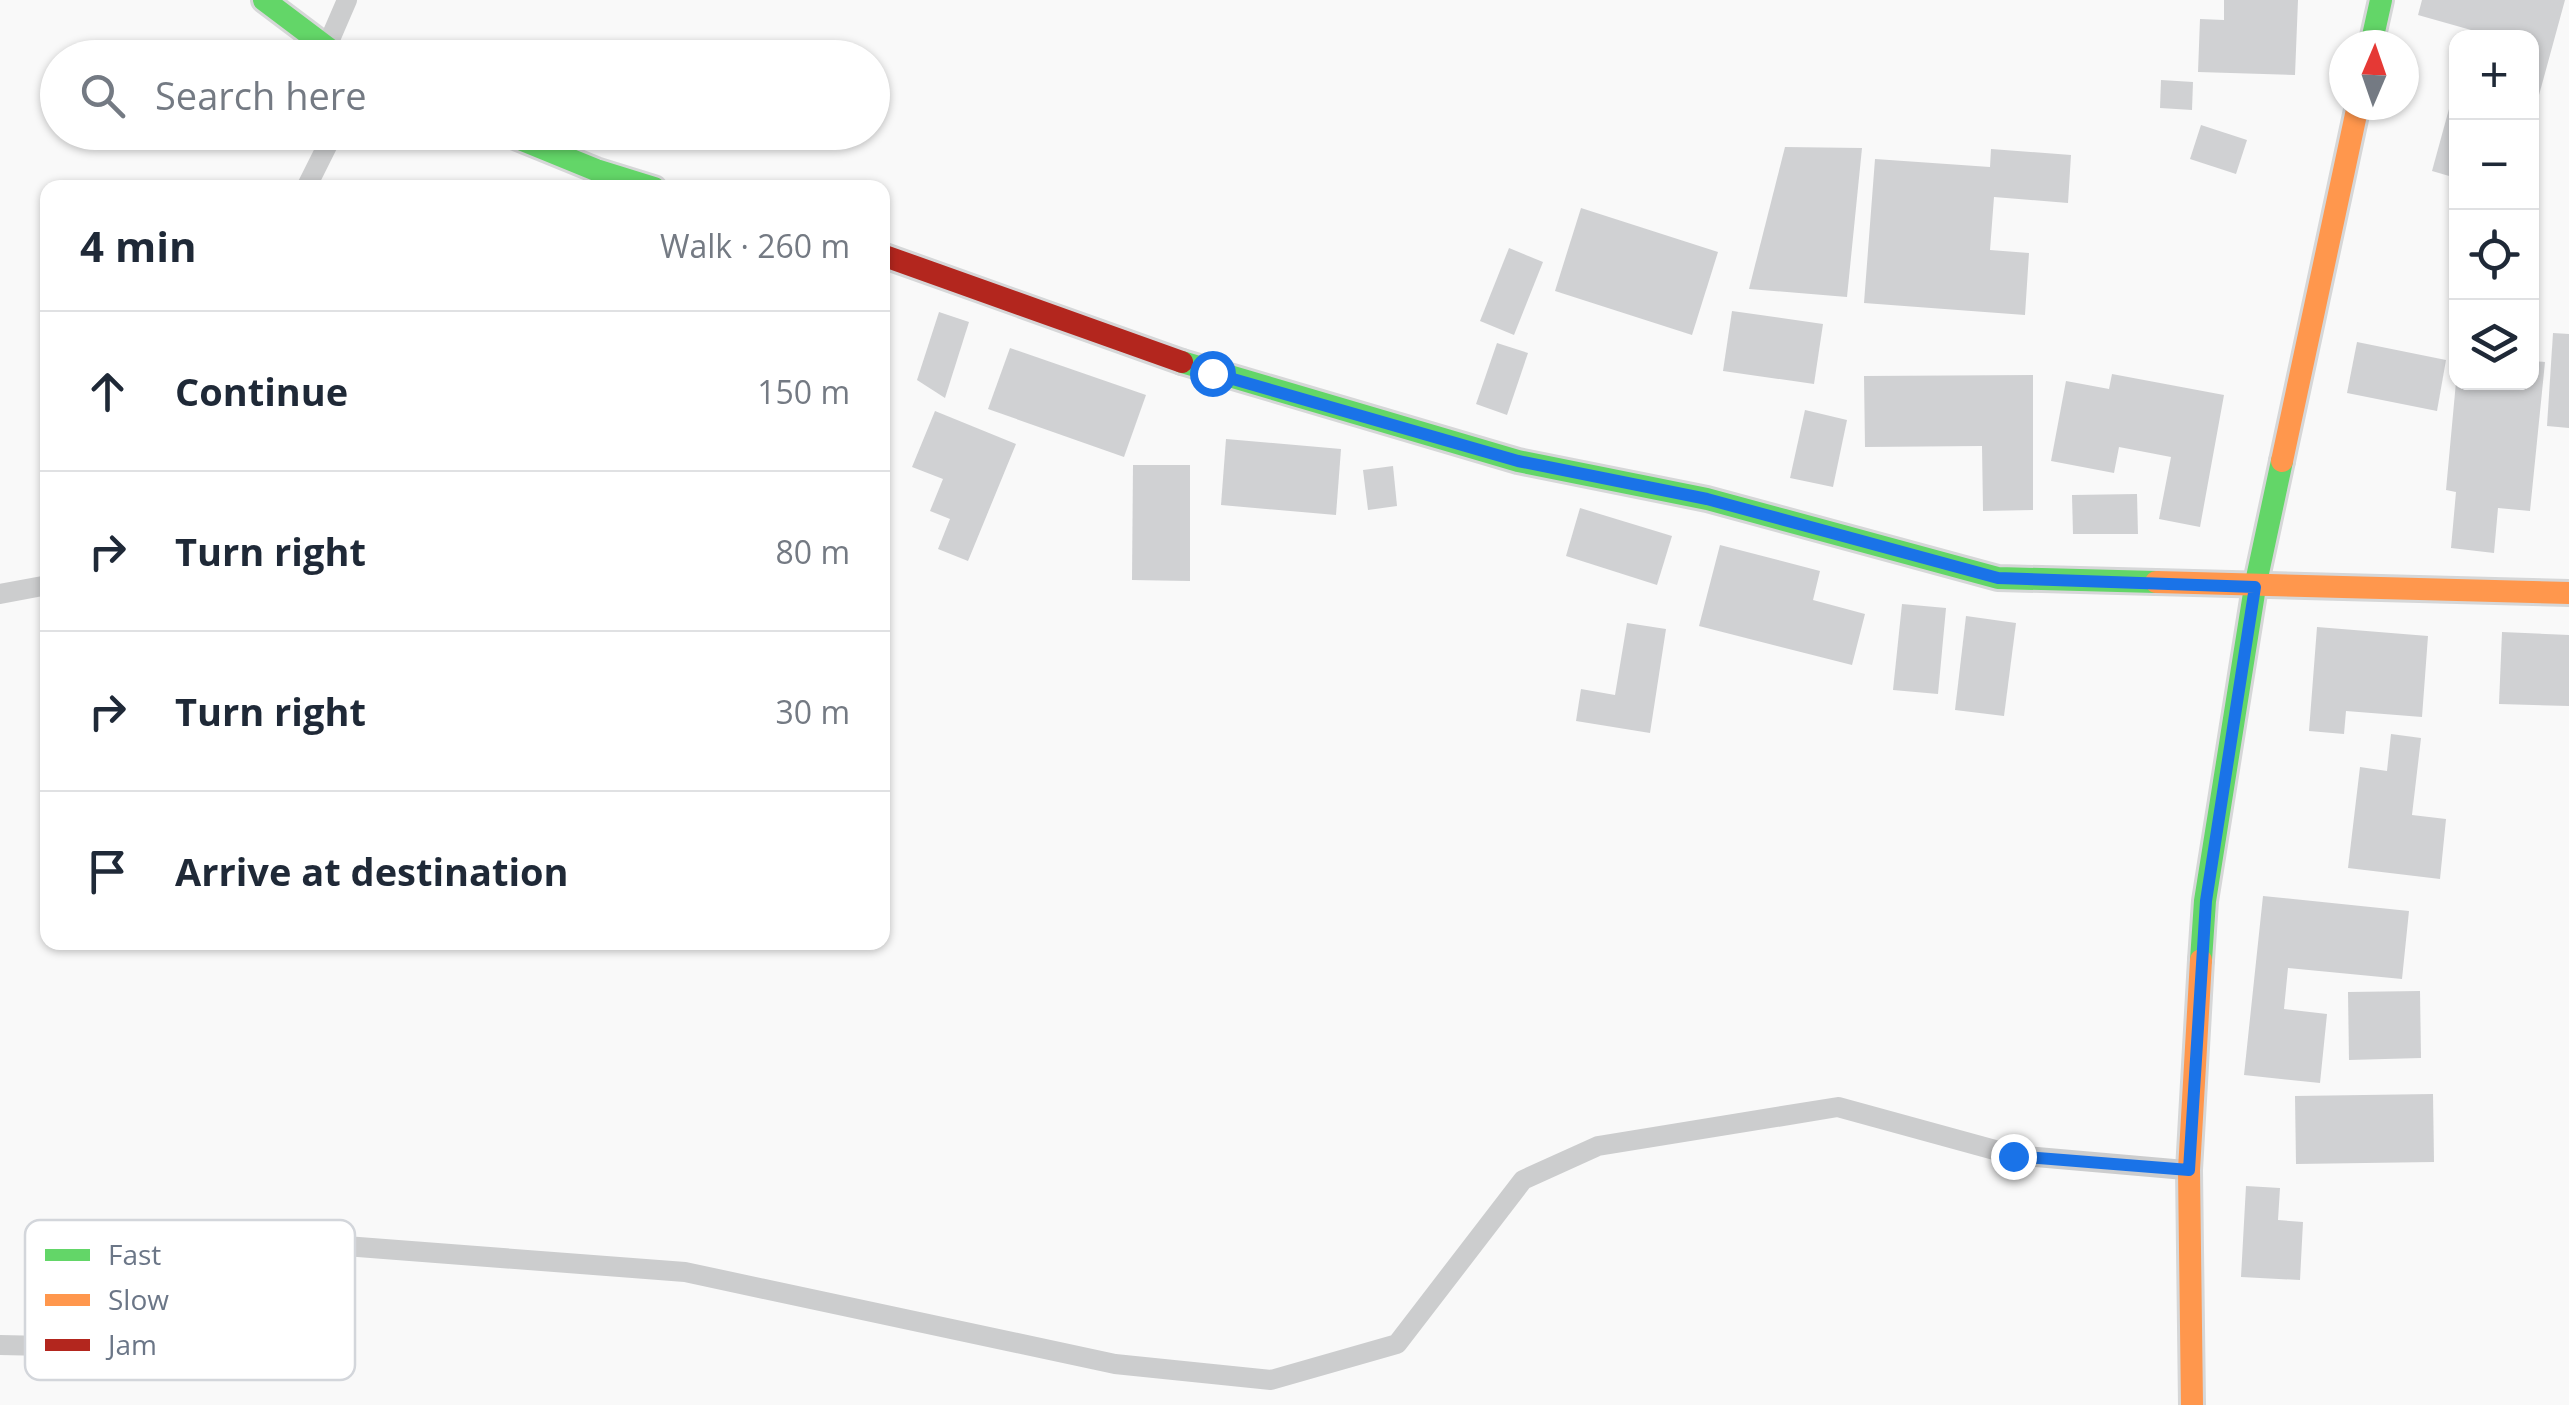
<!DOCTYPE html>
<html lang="en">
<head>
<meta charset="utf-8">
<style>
	body { margin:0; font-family:"Open Sans",sans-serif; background:#f6f6f7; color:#1f2937 }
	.controls { position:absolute; right:30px; top:30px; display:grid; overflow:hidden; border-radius:20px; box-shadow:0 2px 8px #0004 }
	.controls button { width:90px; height:90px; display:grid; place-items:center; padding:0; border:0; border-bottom:2px solid #e0e1e3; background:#fff; color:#1f2937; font:50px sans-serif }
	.compass { position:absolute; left:2329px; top:30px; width:90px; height:90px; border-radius:50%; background:#fff; box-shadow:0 2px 8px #0004; rotate:2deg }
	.stop { position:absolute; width:30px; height:30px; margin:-22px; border:8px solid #1a73e8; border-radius:50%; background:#fff }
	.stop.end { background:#1a73e8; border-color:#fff; box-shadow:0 2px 10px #0008 }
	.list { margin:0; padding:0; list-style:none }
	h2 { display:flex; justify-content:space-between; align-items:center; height:130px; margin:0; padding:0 40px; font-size:42px }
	h2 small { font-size:32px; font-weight:400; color:#747a83 }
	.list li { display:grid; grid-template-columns:65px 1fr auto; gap:30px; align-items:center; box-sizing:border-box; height:160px; padding:0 40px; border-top:2px solid #e0e1e3 }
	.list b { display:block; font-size:38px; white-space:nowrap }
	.list em { font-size:32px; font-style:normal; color:#747a83 }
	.icon { flex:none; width:55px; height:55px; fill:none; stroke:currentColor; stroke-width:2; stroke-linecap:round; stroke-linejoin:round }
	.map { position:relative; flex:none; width:2569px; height:1405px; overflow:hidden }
	.search { position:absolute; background:#fff; box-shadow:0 2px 8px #0004; left:40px; top:40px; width:850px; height:110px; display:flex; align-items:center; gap:25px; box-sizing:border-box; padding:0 35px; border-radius:55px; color:#747a83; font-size:38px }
	.panel { position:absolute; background:#fff; box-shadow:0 2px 8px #0004; left:40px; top:180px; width:850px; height:770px; border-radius:20px }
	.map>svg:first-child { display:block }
	.building { fill:#d0d1d3 }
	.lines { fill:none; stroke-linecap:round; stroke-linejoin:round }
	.fast-casing { stroke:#d6d7d8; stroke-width:28 }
	.slow-casing { stroke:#d6d7d8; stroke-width:28 }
	.jam-casing { stroke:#d6d7d8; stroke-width:28 }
	.lane { stroke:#cccdce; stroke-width:20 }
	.fast { stroke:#63d668; stroke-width:22 }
	.slow { stroke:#ff974d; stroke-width:22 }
	.jam { stroke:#b3261e; stroke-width:22 }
	.route { stroke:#1a73e8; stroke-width:12 }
	.key { fill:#fff; stroke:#d3d6db; stroke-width:2.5 }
	.key-label { font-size:28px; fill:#6b7687 }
</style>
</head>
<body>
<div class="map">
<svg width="2569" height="1405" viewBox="0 0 2569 1405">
	<rect width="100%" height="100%" fill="#f9f9f9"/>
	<g class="building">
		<path d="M2224,0H2298L2295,75L2198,72L2200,19L2224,20Z"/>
		<path d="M2422,0H2565L2533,117L2532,38H2469L2471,30L2418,15Z"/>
		<path d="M2161,80L2193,82L2192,110L2160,108Z"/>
		<path d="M2455,87H2456V178L2432,171Z"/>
		<path d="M2201,125L2247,140L2236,174L2190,159Z"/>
		<path d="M1785,147L1862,148L1847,297L1749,289Z"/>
		<path d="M1991,149L2071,155L2068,203L1994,197L1990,250L2029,253L2025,315L1864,303L1875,159L1990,167Z"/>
		<path d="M1581,208L1718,252L1692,335L1555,291Z"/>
		<path d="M1509,248L1543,262L1514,335L1480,321Z"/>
		<path d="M1732,311L1823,324L1814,384L1723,371Z"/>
		<path d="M939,312L969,322L945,398L917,380Z"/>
		<path d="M2553,333L2569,334V428L2547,426Z"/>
		<path d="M2357,342L2446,360L2437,411L2347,393Z"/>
		<path d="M1497,343L1528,353L1507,415L1476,404Z"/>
		<path d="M1010,348L1146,395L1124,457L988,409Z"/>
		<path d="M2532,361L2545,362L2530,511L2498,508L2494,553L2451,548L2456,492L2446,490L2456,382H2532Z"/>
		<path d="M2112,374L2224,395L2200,527L2159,519L2171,457L2119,447L2114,473L2051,461L2066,381L2109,389Z"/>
		<path d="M2033,375V510L1983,511L1982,446L1865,447L1864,376Z"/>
		<path d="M1805,410L1847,420L1833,487L1790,478Z"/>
		<path d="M935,411L1016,444L968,561L938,549L950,519L930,511L943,479L912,467Z"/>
		<path d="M1226,439L1341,449L1336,515L1221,505Z"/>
		<path d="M1133,465H1190V581L1132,580Z"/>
		<path d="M1393,466L1397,506L1368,510L1363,470Z"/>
		<path d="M2137,494L2138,534H2073L2072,495Z"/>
		<path d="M1580,508L1672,536L1657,585L1566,556Z"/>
		<path d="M1720,545L1820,571L1813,600L1865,614L1852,665L1699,626Z"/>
		<path d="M1902,604L1946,608L1938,694L1893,690Z"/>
		<path d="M1966,616L2016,623L2004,716L1955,710Z"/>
		<path d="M1627,623L1666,629L1650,733L1576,721L1581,689L1615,695Z"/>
		<path d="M2317,627L2428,636L2422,717L2346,711L2344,734L2309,731Z"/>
		<path d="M2502,632L2569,635V706L2499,704Z"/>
		<path d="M2391,734L2421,738L2412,815L2446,819L2440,879L2348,868L2360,767L2387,771Z"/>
		<path d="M2263,896L2409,911L2402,979L2288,968L2284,1009L2327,1014L2320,1083L2244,1075Z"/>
		<path d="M2420,991L2421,1058L2349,1060L2348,992Z"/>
		<path d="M2433,1094L2434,1162L2296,1164L2295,1096Z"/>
		<path d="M2246,1186L2280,1188L2278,1220L2303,1222L2300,1280L2241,1277Z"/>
	</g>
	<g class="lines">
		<g class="fast-casing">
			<g id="fast">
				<path d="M264,0L341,58"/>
				<path d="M2371,45L2381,0"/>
				<path d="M503,132L596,170L654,188"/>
				<path d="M1182,362L1518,461L1707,499L1998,578L2156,582"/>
				<path d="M2201,960L2205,901L2255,587L2282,461"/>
			</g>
		</g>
		<g class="slow-casing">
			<g id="slow">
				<path d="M2282,461L2358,105"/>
				<path d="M2156,582L2569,593"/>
				<path d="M2192,1405L2189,1170L2201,960"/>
			</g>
		</g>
		<g class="jam-casing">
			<path id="jam" d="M882,255L1182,362"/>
		</g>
		<g class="lane">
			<path d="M328,44L347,0"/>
			<path d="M306,188L334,132"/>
			<path d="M0,594L48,585"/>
			<path d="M0,1345L46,1346L280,1241L685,1272L1115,1364L1271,1380L1397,1344L1523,1180L1598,1146L1838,1107L2013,1155L2185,1170"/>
		</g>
		<use href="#fast" class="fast"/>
		<use href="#slow" class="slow"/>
		<use href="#jam" class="jam"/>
	</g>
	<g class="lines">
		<path class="route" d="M1212,373L1518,461L1707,499L1998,578L2255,587L2206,901L2189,1170L2013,1156"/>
	</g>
	<rect x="25" y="1220" width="330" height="160" rx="15" class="key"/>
	<rect x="45" y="1249" width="45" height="12" fill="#63d668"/>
	<rect x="45" y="1294" width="45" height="12" fill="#ff974d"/>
	<rect x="45" y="1339" width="45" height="12" fill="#b3261e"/>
	<g class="key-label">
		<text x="108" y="1265">Fast</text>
		<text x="108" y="1310">Slow</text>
		<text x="108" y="1355">Jam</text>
	</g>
</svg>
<div class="controls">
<button>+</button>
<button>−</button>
<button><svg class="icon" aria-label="locate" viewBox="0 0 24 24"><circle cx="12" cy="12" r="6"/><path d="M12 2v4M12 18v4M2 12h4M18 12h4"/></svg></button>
<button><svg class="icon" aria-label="layers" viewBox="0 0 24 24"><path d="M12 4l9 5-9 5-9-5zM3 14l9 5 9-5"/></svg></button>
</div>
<svg class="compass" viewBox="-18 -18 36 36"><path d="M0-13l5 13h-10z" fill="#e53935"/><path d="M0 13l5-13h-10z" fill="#747a83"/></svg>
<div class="stop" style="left:1212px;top:373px"></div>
<div class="stop end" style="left:2013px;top:1156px"></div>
<div class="search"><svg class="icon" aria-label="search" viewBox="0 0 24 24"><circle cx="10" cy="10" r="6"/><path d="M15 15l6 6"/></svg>Search here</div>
<section class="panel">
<h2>4 min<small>Walk · 260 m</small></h2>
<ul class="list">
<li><svg class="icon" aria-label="ahead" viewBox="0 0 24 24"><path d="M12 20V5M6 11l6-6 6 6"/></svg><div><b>Continue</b></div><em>150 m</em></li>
<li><svg class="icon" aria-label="right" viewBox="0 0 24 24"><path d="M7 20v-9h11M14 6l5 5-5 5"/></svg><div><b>Turn right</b></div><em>80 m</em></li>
<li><svg class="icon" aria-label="right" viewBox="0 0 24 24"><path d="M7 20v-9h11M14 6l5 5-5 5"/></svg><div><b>Turn right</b></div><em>30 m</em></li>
<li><svg class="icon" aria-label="arrive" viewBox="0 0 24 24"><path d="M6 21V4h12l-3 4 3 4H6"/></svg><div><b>Arrive at destination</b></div></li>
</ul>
</section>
</div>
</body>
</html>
